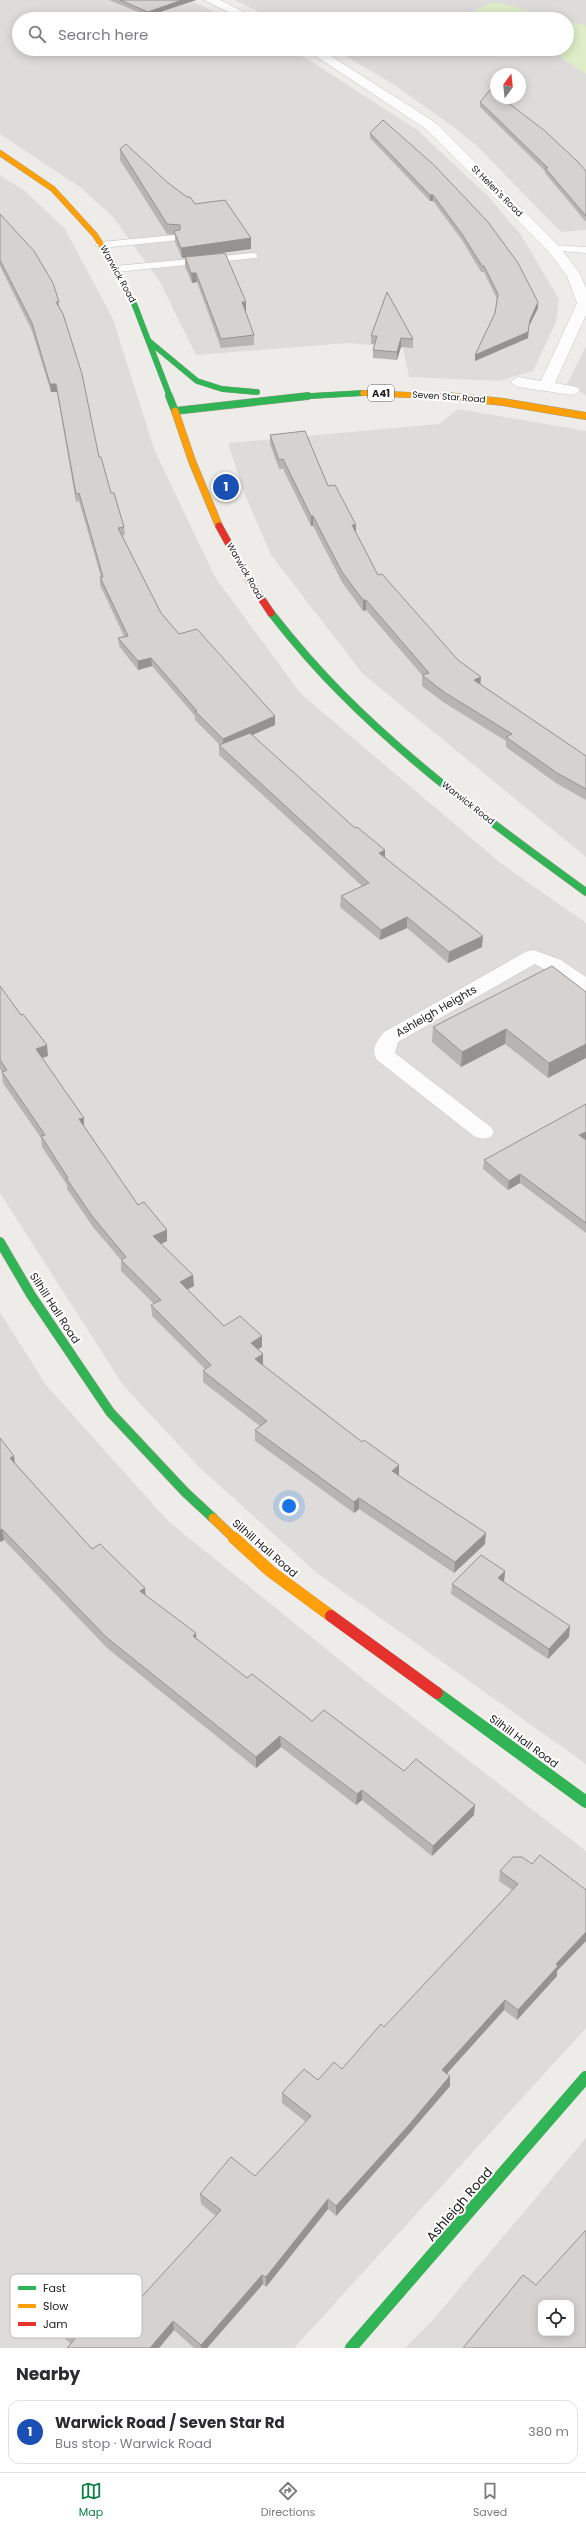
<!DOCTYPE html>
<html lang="en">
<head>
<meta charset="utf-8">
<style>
	body { margin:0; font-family:Poppins,sans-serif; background:#f7f7f7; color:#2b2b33 }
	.controls { position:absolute; right:12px; bottom:12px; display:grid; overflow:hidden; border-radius:8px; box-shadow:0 2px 10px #0003 }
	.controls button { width:36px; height:36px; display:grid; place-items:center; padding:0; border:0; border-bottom:1px solid #e1e1e2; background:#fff; color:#2b2b33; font:20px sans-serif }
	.compass { position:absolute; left:490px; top:68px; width:36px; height:36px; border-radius:50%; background:#fff; box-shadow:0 2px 10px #0003; rotate:15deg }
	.you { position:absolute; left:289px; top:1506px; width:14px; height:14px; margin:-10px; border:3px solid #fff; border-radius:50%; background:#1a73e8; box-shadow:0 0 0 6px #1a73e833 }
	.badge { display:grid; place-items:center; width:26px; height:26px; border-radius:50%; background:#0b8043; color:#fff; font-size:13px; font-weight:700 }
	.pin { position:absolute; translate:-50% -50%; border:2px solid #fff; box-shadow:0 1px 4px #0006 }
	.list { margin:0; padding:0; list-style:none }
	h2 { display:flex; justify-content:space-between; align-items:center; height:52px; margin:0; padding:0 16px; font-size:17px }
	h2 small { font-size:13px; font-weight:400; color:#7c7c81 }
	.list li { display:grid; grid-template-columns:26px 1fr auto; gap:12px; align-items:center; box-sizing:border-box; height:64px; margin:0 8px 8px; padding:0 8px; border:1px solid #e1e1e2; border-radius:12px }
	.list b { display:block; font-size:15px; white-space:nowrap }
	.list p { margin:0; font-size:13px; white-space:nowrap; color:#7c7c81 }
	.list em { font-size:13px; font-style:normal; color:#7c7c81 }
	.icon { flex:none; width:22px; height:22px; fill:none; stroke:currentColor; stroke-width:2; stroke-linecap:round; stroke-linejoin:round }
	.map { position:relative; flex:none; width:586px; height:2348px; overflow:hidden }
	.search { position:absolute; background:#fff; box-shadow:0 2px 10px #0003; left:12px; right:12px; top:12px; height:44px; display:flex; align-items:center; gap:10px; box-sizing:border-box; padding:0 14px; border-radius:22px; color:#7c7c81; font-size:15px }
	.sheet { height:124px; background:#fff }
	nav { display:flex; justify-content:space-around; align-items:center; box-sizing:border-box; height:56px; border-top:1px solid #e1e1e2; background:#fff; font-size:11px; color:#7c7c81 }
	nav a { display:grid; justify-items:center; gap:2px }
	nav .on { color:#0b8043 }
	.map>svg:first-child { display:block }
	.residential { fill:#dddcda; fill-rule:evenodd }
	.grass { fill:#deedc6 }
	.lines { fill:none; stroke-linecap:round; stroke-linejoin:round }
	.lane-casing { stroke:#c7c6c5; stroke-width:1 }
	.street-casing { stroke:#c7c6c5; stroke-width:1 }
	.fast-far3-casing { stroke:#99997f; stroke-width:6 }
	.fast-far2-casing { stroke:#99997f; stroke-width:8 }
	.fast-far1-casing { stroke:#99997f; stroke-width:10 }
	.fast-casing { stroke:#99997f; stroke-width:12 }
	.slow-far3-casing { stroke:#99997f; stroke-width:6 }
	.slow-far2-casing { stroke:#99997f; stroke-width:8 }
	.slow-far1-casing { stroke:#99997f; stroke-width:10 }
	.slow-casing { stroke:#99997f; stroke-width:12 }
	.jam-far1-casing { stroke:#99997f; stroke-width:8 }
	.jam-casing { stroke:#99997f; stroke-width:12 }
	.lane { fill:#fcfcfc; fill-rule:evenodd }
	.street { fill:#fcfcfc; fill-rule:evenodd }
	.fast-far3 { stroke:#30b455; stroke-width:5.5 }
	.fast-far2 { stroke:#30b455; stroke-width:7 }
	.fast-far1 { stroke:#30b455; stroke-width:9 }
	.fast { stroke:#30b455; stroke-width:12 }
	.slow-far3 { stroke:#ff9f0a; stroke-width:5.5 }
	.slow-far2 { stroke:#ff9f0a; stroke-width:7 }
	.slow-far1 { stroke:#ff9f0a; stroke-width:9 }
	.slow { stroke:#ff9f0a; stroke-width:12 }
	.jam-far1 { stroke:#e5322d; stroke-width:7 }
	.jam { stroke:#e5322d; stroke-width:12 }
	.wall { fill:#b7b5b3 }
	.shaded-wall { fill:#959392 }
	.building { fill:#d5d2d0; stroke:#959392; fill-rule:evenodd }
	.labels { text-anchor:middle; stroke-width:4; stroke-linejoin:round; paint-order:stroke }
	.far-street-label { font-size:9px; fill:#202020; stroke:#fff }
	.shield { fill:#fff; stroke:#636363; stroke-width:1 }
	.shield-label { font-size:10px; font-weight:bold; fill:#202020 }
	.street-label { font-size:11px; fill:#202020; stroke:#fff }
	.near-street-label { font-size:13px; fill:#202020; stroke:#fff }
	.key { fill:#fff; stroke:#bcbcbc; stroke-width:1 }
	.key-label { font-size:11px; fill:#202020 }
</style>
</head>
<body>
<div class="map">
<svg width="586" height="2348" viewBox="0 0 586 2348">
	<rect width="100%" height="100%" fill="#eeece9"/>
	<g class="residential">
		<path d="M0,0H189L231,19H19V49H288L309,60L417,130L488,196L521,235L559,299L556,322L533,371L499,381L409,377L403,348L348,343L196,355L160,282L113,217L80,187L0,134Z"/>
		<path d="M234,0H586V26L567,21V19H558L495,2L474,11L495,19H274Z"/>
		<path d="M333,49H549L586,74V230L561,232L477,146L452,126L393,84ZM496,74H520V98H496Z"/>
		<path d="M0,175L26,192L65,229L113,319L154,449L215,577L301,694L503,865L586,923V1764L317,1573L199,1467L123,1385L0,1193Z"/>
		<path d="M586,346V395L567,384Z"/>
		<path d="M458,409L586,431V857L363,674L271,555L245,495L228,443L439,424Z"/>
		<path d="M0,1312L46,1385L168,1521L362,1678L586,1851V2028L294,2348H0Z"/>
		<path d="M586,2138V2348H405L433,2320ZM541,2303H571V2333H541Z"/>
	</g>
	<g class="grass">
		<path d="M495,2L558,19H495L474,11Z"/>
		<path d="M567,21L586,26V74L549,49H567Z"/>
	</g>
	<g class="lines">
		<g class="lane-casing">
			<g id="lane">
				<path d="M175,235L179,236V240L101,248L95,245L101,242Z"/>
				<path d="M553,245L586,247V253L549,250L547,248Z"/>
				<path d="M253,253L257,254V258L116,272L110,269L116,266Z"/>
			</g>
		</g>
		<g class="street-casing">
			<g id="street">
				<path d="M204,0H220L258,19H242Z"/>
				<path d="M305,49H320L436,123L558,245L579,272L586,288V315L555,383L577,387L580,390L577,393L572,395L518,387L510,382L518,377L541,381L577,303L567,276L548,251L426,129Z"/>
				<path d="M534,950L561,960L586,977V994C568,989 552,972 535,964L398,1042L395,1053L491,1127L494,1132L491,1137L483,1139L475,1137L377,1060C370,1049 377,1041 384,1032L527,951Z"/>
			</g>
		</g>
		<g class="fast-far3-casing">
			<g id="fast-far3">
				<path d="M116,268L135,306L170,397"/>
				<path d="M150,342L197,381L222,389L257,392"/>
				<path d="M293,397L363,393"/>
			</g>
		</g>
		<g class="fast-far2-casing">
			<g id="fast-far2">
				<path d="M169,396L175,411L308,396"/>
				<path d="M271,613C293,641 316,668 341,693C415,768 501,830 586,892"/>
			</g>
		</g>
		<g class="fast-far1-casing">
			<path id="fast-far1" d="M0,1242L31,1295L110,1412L185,1492L213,1518"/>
		</g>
		<g class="fast-casing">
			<g id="fast">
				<path d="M437,1693L586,1802"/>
				<path d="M351,2348L586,2077"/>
			</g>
		</g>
		<g class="slow-far3-casing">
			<g id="slow-far3">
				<path d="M0,153L53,189L95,235L116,268"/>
				<path d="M363,393L457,397"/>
			</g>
		</g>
		<g class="slow-far2-casing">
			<g id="slow-far2">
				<path d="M447,396L503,402L586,416"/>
				<path d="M175,411L192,461L219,526"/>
			</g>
		</g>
		<g class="slow-far1-casing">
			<path id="slow-far1" d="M213,1518L235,1539"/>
		</g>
		<g class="slow-casing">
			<path id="slow" d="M234,1538L270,1571L331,1616"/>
		</g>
		<g class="jam-far1-casing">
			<path id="jam-far1" d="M219,526L249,580L271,613"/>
		</g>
		<g class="jam-casing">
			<path id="jam" d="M331,1616L437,1693"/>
		</g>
		<use href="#lane" class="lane"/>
		<use href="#street" class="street"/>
		<use href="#fast-far3" class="fast-far3"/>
		<use href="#fast-far2" class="fast-far2"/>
		<use href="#fast-far1" class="fast-far1"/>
		<use href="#fast" class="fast"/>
		<use href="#slow-far3" class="slow-far3"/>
		<use href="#slow-far2" class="slow-far2"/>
		<use href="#slow-far1" class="slow-far1"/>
		<use href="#slow" class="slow"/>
		<use href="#jam-far1" class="jam-far1"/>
		<use href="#jam" class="jam"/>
	</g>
	<g class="wall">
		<path d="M109,0H196L148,16Z"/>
		<path d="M480,102L586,171V222L545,173V171L480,107Z"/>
		<path d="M383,120L538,308L529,326L528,338L475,361V355L495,313L497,299L484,272H481L462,240L433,201H430L370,138V133Z"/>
		<path d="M120,149L168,183L187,197L195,204L251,238V249L205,255L246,302V312H245L254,335V345L221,348L197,282L192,283L185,267V258H182L175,242V235L167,234L120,160Z"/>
		<path d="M0,214L59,302V307L99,457L111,493L124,527L125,535L122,536L161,613L179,634L275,716V725L252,735L482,947L448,963L407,928L380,940L340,907L341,896L362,886L219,755V745H220L195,720V716L152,666L138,670L119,646L118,638L124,636L100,585V577H101L79,501L76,502L57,392H51L32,331L0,266Z"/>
		<path d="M371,336L413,339V348L401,347L397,360L373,358V350L375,344H371Z"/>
		<path d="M270,435L328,486L356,534L378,575L480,684L586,756V800L556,783L506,747V741L443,702L422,686V675L366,610L363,611L342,582L313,526H311L283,469H279L270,444Z"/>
		<path d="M0,986L48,1056L42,1058L84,1118V1126L138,1205L167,1230V1241L161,1244L194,1286L187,1290L224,1326L262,1347L258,1349L263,1354V1365L362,1442L399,1465V1476L485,1544L454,1573L359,1509L354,1513L255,1441V1430L260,1426L203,1382V1371L205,1369L152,1316L151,1305L154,1304L121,1271V1260L93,1227L67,1189V1185L42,1147L41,1138L3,1083L2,1072L0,1069Z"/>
		<path d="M586,992L548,1078L505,1044L461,1067L432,1042L433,1027Z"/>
		<path d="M586,1104V1233L520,1183L508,1190L483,1169L484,1160Z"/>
		<path d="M0,1438L14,1456L15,1463L92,1549L197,1640L247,1678L312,1721L404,1771L474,1815L432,1856L362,1800L356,1805L281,1747L256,1768L107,1648L4,1540L0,1542Z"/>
		<path d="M505,1571L504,1582L569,1637L548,1659L451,1594L452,1584Z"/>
		<path d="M513,1857L557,1971V1976L517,2020L504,2010L447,2073L450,2076V2086L407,2136L336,2216L328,2209L266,2287L263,2284L207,2348H194L174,2330L159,2348H67L71,2344L64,2338L62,2329L104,2313L136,2303L216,2216L201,2204L200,2194L255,2176L306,2122L282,2103V2093L318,2080L342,2069L384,2027L512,1890L499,1881L500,1871Z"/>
	</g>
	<g class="shaded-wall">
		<path d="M182,0H196L148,16V12Z"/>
		<rect x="430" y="195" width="3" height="6"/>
		<path d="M251,238V249L182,258L181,248Z"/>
		<path d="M191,273H196L197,282L192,283Z"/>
		<rect x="242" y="302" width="4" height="10"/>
		<path d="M538,302V308L529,326L528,338L475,361V355L530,320Z"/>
		<path d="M401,338V347L397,360V352Z"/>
		<path d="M50,384H56L57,392H51Z"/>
		<rect x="311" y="516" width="2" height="10"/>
		<path d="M352,525H356V535Z"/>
		<path d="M363,600H366V610L363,611Z"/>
		<path d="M151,658L152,666L138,670V661Z"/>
		<path d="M481,677L480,688L474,680Z"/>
		<path d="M275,716V725L223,748V739Z"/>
		<path d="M385,850V861L379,853Z"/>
		<path d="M407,917V928L380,940L381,930Z"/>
		<path d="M483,936L482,947L448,963L449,952Z"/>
		<path d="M506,1029L505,1044L461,1067L462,1052Z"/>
		<path d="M586,1044V1058L548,1078L549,1063Z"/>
		<path d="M47,1045L48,1056L36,1060V1049Z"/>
		<path d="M84,1118V1128L79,1119Z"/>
		<path d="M586,1132V1140L579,1135Z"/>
		<path d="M520,1174V1183L508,1190L509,1181Z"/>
		<path d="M167,1230V1241L154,1247L153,1236Z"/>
		<path d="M193,1275L194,1286L180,1293V1282Z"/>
		<path d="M262,1336V1347L251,1354V1343Z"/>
		<path d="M263,1354V1365L255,1370V1359Z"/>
		<path d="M14,1456L15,1467L10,1458Z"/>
		<path d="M399,1465V1476L392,1471Z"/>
		<path d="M359,1498V1509L354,1513V1502Z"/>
		<path d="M2,1529L4,1540L0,1542V1530Z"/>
		<path d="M486,1533L485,1544L454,1573L455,1562Z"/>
		<path d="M505,1571L504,1582L497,1589L498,1578Z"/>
		<path d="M145,1588L146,1599L140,1591Z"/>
		<path d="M570,1626L569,1637L548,1659L549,1649Z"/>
		<path d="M196,1633L197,1644L193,1636Z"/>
		<path d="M280,1736L281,1747L256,1768V1757Z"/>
		<path d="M362,1790V1800L356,1805L357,1794Z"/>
		<path d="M475,1805L474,1815L432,1856L433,1846Z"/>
		<path d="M586,1932V1941L557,1971V1976L517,2020L518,2010L556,1964Z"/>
		<path d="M505,2000L504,2010L441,2080L442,2070Z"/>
		<path d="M450,2076V2086L407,2136L336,2216V2206Z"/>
		<path d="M328,2199V2209L266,2287V2277Z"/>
		<path d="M262,2275L263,2284L207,2348H201V2345Z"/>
		<path d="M173,2321L174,2330L159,2348H150Z"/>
	</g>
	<g class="building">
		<path d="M120,0H182L148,12Z"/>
		<path d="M491,89L496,93V98H502L545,131L577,161L586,171V216L545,168H548L480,102Z"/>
		<path d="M383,120L434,165L488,222L518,263L538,302L530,320L528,332L475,355L495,313L498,294L484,266H482L462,234L433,195H430L370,133Z"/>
		<path d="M126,144L168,183L187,197H190L195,204L225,200L251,238L181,248L174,231L180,230V225L167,224L120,149Z"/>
		<path d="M0,214L34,251L53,283L59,302H56L63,314L82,374L99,457H101L111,493H114L124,527L118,528L161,613L179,634L197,629L275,716L223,739L195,711H197L151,658L138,661L118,638L128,636L100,577H103L79,493L76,494L56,384H50L32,323L0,260Z"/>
		<path d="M225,253L246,302H242L254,335L221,339L196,273H191L185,257Z"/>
		<path d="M387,292L413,339L401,338L397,352L373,350L377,336H371Z"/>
		<path d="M305,431L328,486L335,485L356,525H352L378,575L382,574L458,660L481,677L474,680L586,756V789L557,773L506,737L512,734L444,692L422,675L429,673L366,600H363L342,572L313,516H311L283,459L279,460L270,435Z"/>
		<path d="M250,733L355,828L357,827L385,850L379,853L483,936L449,952L407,917L381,930L341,896L369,883L219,745Z"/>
		<path d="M552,966L586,992V1044L549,1063L506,1029L462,1052L433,1027Z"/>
		<path d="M0,986L21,1015L23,1014L47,1045L36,1049L84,1118L79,1119L138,1205L144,1202L167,1230L153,1236L193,1275L180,1282L224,1326L240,1316L262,1336L251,1343L263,1354L255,1359L362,1442L364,1440L399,1465L392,1471L486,1533L455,1562L359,1498L354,1502L255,1430L267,1421L203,1371L211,1365L151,1305L161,1300L121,1260L126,1257L92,1216L66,1178H68L41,1136L45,1135L2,1072L7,1070L0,1060Z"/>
		<path d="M586,1104V1132L579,1135L586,1140V1223L520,1174L509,1181L484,1160Z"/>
		<path d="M0,1438L14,1456L10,1458L92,1549L100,1544L145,1588L140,1591L196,1633L193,1636L247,1678L252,1674L312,1721L324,1710L404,1771L416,1759L475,1805L433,1846L362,1790L357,1794L280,1736L256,1757L106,1637L2,1529L0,1530Z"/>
		<path d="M481,1555L505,1571L498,1578L570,1626L549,1649L452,1584Z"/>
		<path d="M540,1855L586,1890V1932L556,1964L558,1966L518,2010L505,2000L442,2070L450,2076L408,2126L336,2206L328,2199L266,2277L262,2275L201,2345L173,2321L150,2348H67L75,2339L62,2329L88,2299L104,2313L123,2292L136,2303L221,2210L200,2194L231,2157L255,2176L311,2116L282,2093L304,2069L318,2080L334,2062L342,2069L381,2024L384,2027L518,1884L500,1871L513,1857H522L532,1864Z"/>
		<path d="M586,2230V2348H463L523,2275L536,2285ZM541,2303H571V2333H541Z"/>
	</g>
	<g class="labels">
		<g class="far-street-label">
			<text transform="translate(497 191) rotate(45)" y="3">St Helen's Road</text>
			<text transform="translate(118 274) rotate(61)" y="3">Warwick Road</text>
			<text transform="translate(449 397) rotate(4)" y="3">Seven Star Road</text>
			<text transform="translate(245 571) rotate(60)" y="3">Warwick Road</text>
			<text transform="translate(468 803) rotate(38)" y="3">Warwick Road</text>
		</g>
		<rect class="shield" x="368" y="385" width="26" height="16" rx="3"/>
		<g class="shield-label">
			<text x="381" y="397">A41</text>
		</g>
		<g class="street-label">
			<text transform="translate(436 1011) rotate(-30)" y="4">Ashleigh Heights</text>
			<text transform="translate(55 1308) rotate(57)" y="4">Silhill Hall Road</text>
			<text transform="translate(265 1548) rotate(41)" y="4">Silhill Hall Road</text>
			<text transform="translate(524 1741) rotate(36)" y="4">Silhill Hall Road</text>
		</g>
		<g class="near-street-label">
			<text transform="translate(459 2204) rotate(-49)" y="5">Ashleigh Road</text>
		</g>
	</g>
	<rect x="10" y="2274" width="132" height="64" rx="6" class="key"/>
	<rect x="18" y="2286" width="18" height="4" fill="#30b455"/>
	<rect x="18" y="2304" width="18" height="4" fill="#ff9f0a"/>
	<rect x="18" y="2322" width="18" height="4" fill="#e5322d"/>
	<g class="key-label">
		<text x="43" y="2292">Fast</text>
		<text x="43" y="2310">Slow</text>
		<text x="43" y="2328">Jam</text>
	</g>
</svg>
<div class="controls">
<button><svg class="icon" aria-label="locate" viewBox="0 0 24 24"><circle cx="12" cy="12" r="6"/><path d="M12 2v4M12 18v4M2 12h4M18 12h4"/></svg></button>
</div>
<svg class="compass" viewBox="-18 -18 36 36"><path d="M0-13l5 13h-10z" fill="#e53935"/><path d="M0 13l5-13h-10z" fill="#7c7c81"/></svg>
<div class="you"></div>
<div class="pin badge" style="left:226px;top:487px;background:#1a4fb4">1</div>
<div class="search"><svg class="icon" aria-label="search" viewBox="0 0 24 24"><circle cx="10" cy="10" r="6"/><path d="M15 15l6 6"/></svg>Search here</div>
</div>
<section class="sheet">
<h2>Nearby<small></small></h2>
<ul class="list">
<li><span class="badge" style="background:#1a4fb4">1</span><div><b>Warwick Road / Seven Star Rd</b><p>Bus stop · Warwick Road</p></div><em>380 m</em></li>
</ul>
</section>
<nav>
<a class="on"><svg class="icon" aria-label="map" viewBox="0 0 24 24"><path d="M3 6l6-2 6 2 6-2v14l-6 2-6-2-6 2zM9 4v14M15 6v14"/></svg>Map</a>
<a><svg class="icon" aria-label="directions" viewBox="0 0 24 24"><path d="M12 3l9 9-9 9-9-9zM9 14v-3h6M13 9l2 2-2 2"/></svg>Directions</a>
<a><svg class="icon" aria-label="saved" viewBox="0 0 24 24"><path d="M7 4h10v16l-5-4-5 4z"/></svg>Saved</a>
</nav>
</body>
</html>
